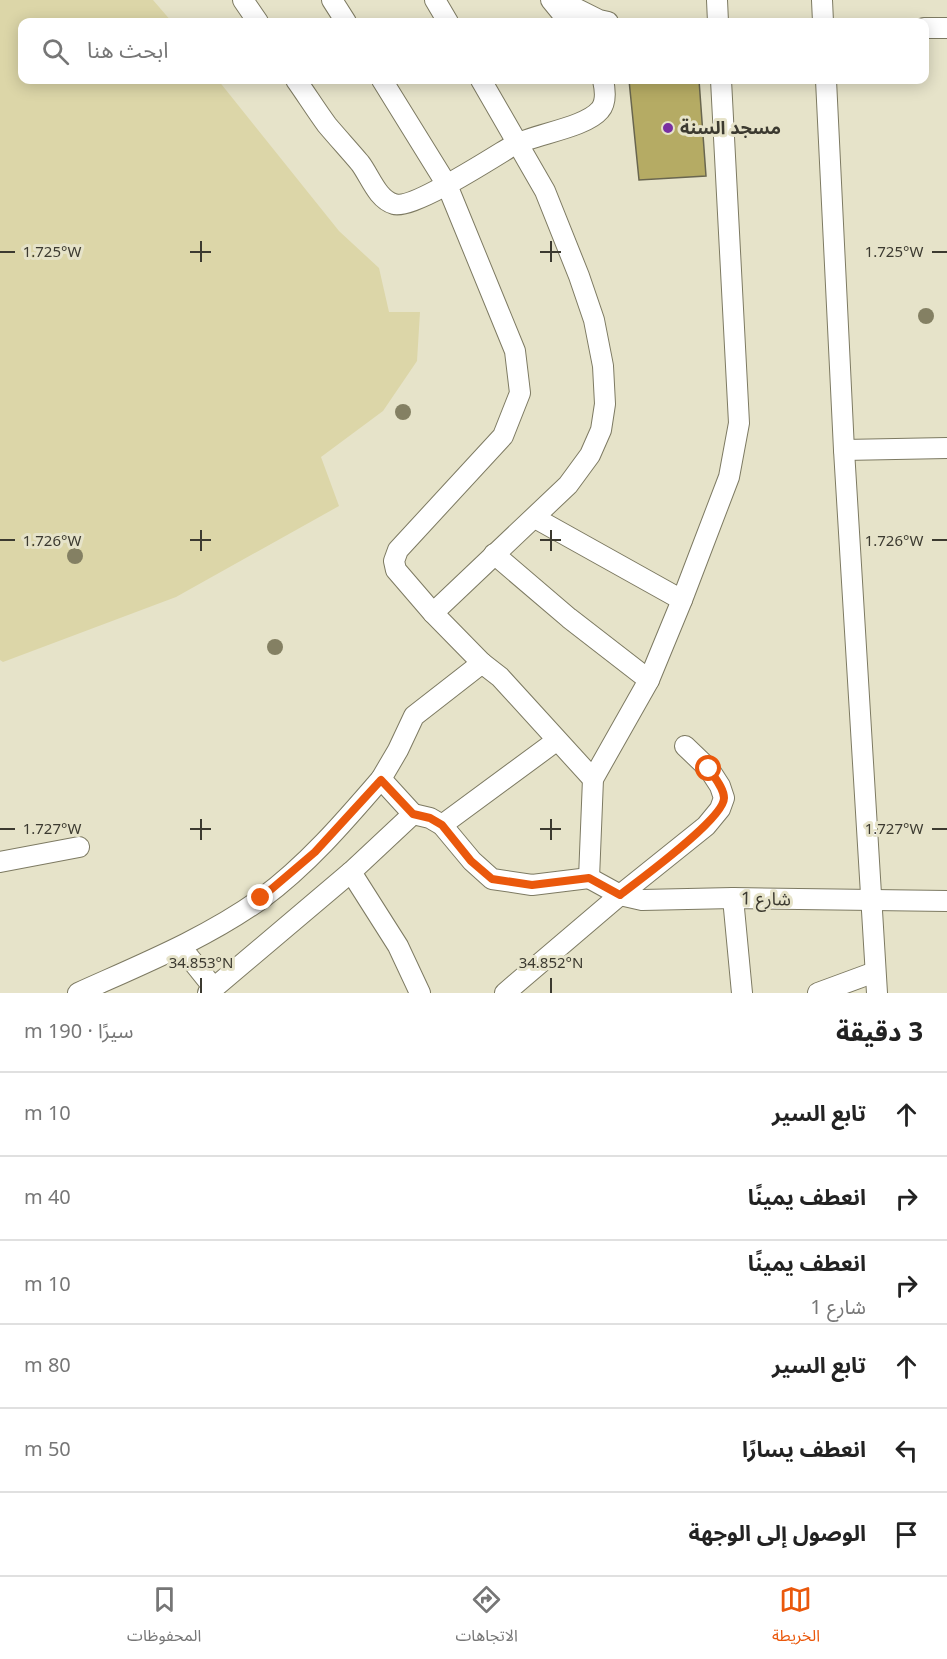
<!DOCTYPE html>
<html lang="ar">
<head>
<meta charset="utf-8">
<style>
	body { margin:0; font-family:Georgia,"Noto Sans Arabic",serif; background:#f6f6f6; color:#222; direction:rtl }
	.stop { position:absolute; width:18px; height:18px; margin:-14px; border:4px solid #ea580c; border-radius:50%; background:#fff }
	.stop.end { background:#ea580c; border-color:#fff; box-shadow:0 2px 6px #0008 }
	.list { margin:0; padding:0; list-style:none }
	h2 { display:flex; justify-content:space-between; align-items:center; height:78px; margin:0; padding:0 24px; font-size:26px }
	h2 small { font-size:20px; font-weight:400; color:#767676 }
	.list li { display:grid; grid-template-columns:39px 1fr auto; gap:18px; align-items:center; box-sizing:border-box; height:84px; padding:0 24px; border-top:2px solid #e0e0e0 }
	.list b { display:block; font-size:22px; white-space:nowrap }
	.list p { margin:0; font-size:20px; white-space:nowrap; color:#767676 }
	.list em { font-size:20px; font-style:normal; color:#767676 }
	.icon { flex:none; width:33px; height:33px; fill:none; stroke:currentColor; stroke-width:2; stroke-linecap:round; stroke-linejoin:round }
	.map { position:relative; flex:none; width:947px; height:993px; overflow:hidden; direction:ltr }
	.search { position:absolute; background:#fff; box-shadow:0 3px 15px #0003; left:18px; right:18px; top:18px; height:66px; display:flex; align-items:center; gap:15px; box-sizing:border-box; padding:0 21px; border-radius:12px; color:#767676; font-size:22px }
	.sheet { height:582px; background:#fff }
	nav { display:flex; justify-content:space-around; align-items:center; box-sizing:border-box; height:84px; border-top:2px solid #e0e0e0; background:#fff; font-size:16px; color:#767676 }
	nav a { display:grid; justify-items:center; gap:3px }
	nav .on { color:#ea580c }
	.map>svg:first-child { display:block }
	.green { fill:#dcd6a8 }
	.building { fill:#b5ab64; stroke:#69664f; stroke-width:1.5 }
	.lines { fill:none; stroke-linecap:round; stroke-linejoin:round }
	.minor-casing { stroke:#7d7a62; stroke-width:22 }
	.minor { stroke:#fff; stroke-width:20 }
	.tree { fill:#848063 }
	.route { stroke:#ea580c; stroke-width:8 }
	.ticks { fill:none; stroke:#3c3a30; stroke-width:2 }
	.poi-dot { fill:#792fa1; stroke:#e6e3c9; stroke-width:2 }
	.labels { text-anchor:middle; stroke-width:6; stroke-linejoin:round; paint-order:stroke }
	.poi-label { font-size:18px; font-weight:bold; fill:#3c3a30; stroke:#e6e3c9; text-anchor:start }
	.street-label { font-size:18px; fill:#3c3a30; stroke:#e6e3c9 }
	.ticks-label { font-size:15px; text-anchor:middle; fill:#3c3a30; stroke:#e6e3c9; stroke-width:6; stroke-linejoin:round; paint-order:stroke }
</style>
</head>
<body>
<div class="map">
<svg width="947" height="993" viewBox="0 0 947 993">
	<rect width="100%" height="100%" fill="#e6e3c9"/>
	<path class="green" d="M0,0H153L172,22H22V80H218L339,231L379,268L389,312H420L417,361L383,411L321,457L339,506L176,597L3,662L0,660Z"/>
	<path class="building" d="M629,80H699L706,176L639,180Z"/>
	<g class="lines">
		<g class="minor-casing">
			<g id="minor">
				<path d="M243,0L258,22"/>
				<path d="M332,0L346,22"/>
				<path d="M435,0L448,22"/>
				<path d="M551,0L569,22"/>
				<path d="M559,0L599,20L608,22"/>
				<path d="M717,0L718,22"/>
				<path d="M822,0L823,22"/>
				<path d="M924,28H947"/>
				<path d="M296,80C306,94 316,110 327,125C338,138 349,150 360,163C370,176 377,199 394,204C412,210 492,158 512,146C534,134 585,128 600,110C607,102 605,89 603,80"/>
				<path d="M382,80L447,185L515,351L520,393L503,436L398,550L394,561L396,570L433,613L482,663"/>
				<path d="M826,80L844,450L877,993"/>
				<path d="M844,450L947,448"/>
				<path d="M535,518L682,600"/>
				<path d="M494,554L569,618L649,680"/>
				<path d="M433,613L568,485L590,455L601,430L605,404L603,366L594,320L579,276L545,191L481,80"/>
				<path d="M413,814L381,779L398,750L414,716L482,663L500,677L593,779"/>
				<path d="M442,825L556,741"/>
				<path d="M0,862L79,847"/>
				<path d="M351,872L398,946L420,993"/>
				<path d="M589,878L593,779L649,680L682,600L729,477L739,423L721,80"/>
				<path d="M589,878L620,895L642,900L733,898L947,901"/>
				<path d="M733,898L742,993"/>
				<path d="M181,947L213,987"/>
				<path d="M78,993C140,965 205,939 261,899C306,866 344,822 381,779"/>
				<path d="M208,993L351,872L413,814L430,818L442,825L472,861L492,879L532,885L589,878"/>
				<path d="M505,993L620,895L706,826L720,809L724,798L720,786L709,769L685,746"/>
				<path d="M818,993L875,972"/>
			</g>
		</g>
		<use href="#minor" class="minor"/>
	</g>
	<g class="tree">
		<circle cx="926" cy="316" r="8"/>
		<circle cx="403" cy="412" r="8"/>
		<circle cx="75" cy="556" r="8"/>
		<circle cx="275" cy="647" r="8"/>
	</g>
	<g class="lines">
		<path class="route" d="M261,898L315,852L381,780L413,814L430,818L442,825L471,861L492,879L532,885L589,878L620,895C639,880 724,819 724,798C724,788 714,777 709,769"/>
	</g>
	<path class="ticks" d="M201,241V262M551,241V262M0,252H15M190,252H211M540,252H561M932,252H947M201,530V551M551,530V551M0,540H15M190,540H211M540,540H561M932,540H947M201,819V840M551,819V840M0,829H15M190,829H211M540,829H561M932,829H947M201,978V993M551,978V993"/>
	<circle class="poi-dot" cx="668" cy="128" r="6"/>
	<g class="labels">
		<g class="poi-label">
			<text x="680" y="134">مسجد السنة</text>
		</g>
		<g class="street-label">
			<text transform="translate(766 899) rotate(1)" y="6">شارع 1</text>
		</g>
	</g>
	<g class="ticks-label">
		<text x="894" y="257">1.725°W</text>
		<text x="52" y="257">1.725°W</text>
		<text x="894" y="546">1.726°W</text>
		<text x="52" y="546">1.726°W</text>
		<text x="894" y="834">1.727°W</text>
		<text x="52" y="834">1.727°W</text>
		<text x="201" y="968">34.853°N</text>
		<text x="551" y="968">34.852°N</text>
	</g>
</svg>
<div class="stop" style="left:709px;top:769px"></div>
<div class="stop end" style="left:261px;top:898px"></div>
<div class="search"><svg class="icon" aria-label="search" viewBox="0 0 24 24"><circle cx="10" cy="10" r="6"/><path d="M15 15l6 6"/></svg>ابحث هنا</div>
</div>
<section class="sheet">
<h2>3 دقيقة<small>سيرًا · 190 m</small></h2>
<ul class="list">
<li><svg class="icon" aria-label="ahead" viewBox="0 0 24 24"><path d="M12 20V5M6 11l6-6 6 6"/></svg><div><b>تابع السير</b></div><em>10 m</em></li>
<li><svg class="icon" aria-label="right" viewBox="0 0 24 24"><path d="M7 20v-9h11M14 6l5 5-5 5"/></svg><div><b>انعطف يمينًا</b></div><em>40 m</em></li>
<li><svg class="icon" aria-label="right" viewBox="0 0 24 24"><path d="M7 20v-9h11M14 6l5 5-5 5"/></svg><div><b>انعطف يمينًا</b><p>شارع 1</p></div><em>10 m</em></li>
<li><svg class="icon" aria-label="ahead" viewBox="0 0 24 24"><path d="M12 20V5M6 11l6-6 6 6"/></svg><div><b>تابع السير</b></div><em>80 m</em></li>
<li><svg class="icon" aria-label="left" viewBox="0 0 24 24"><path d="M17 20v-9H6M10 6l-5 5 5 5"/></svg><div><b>انعطف يسارًا</b></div><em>50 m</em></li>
<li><svg class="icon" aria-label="arrive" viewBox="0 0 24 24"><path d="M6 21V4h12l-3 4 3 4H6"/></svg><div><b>الوصول إلى الوجهة</b></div></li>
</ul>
</section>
<nav>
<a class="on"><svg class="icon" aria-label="map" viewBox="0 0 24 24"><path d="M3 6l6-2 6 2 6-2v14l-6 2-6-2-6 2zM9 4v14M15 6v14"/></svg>الخريطة</a>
<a><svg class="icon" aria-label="directions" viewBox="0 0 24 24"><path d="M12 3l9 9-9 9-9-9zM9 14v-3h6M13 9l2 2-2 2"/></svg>الاتجاهات</a>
<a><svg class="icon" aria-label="saved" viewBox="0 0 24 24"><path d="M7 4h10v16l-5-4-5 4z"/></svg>المحفوظات</a>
</nav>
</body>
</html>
